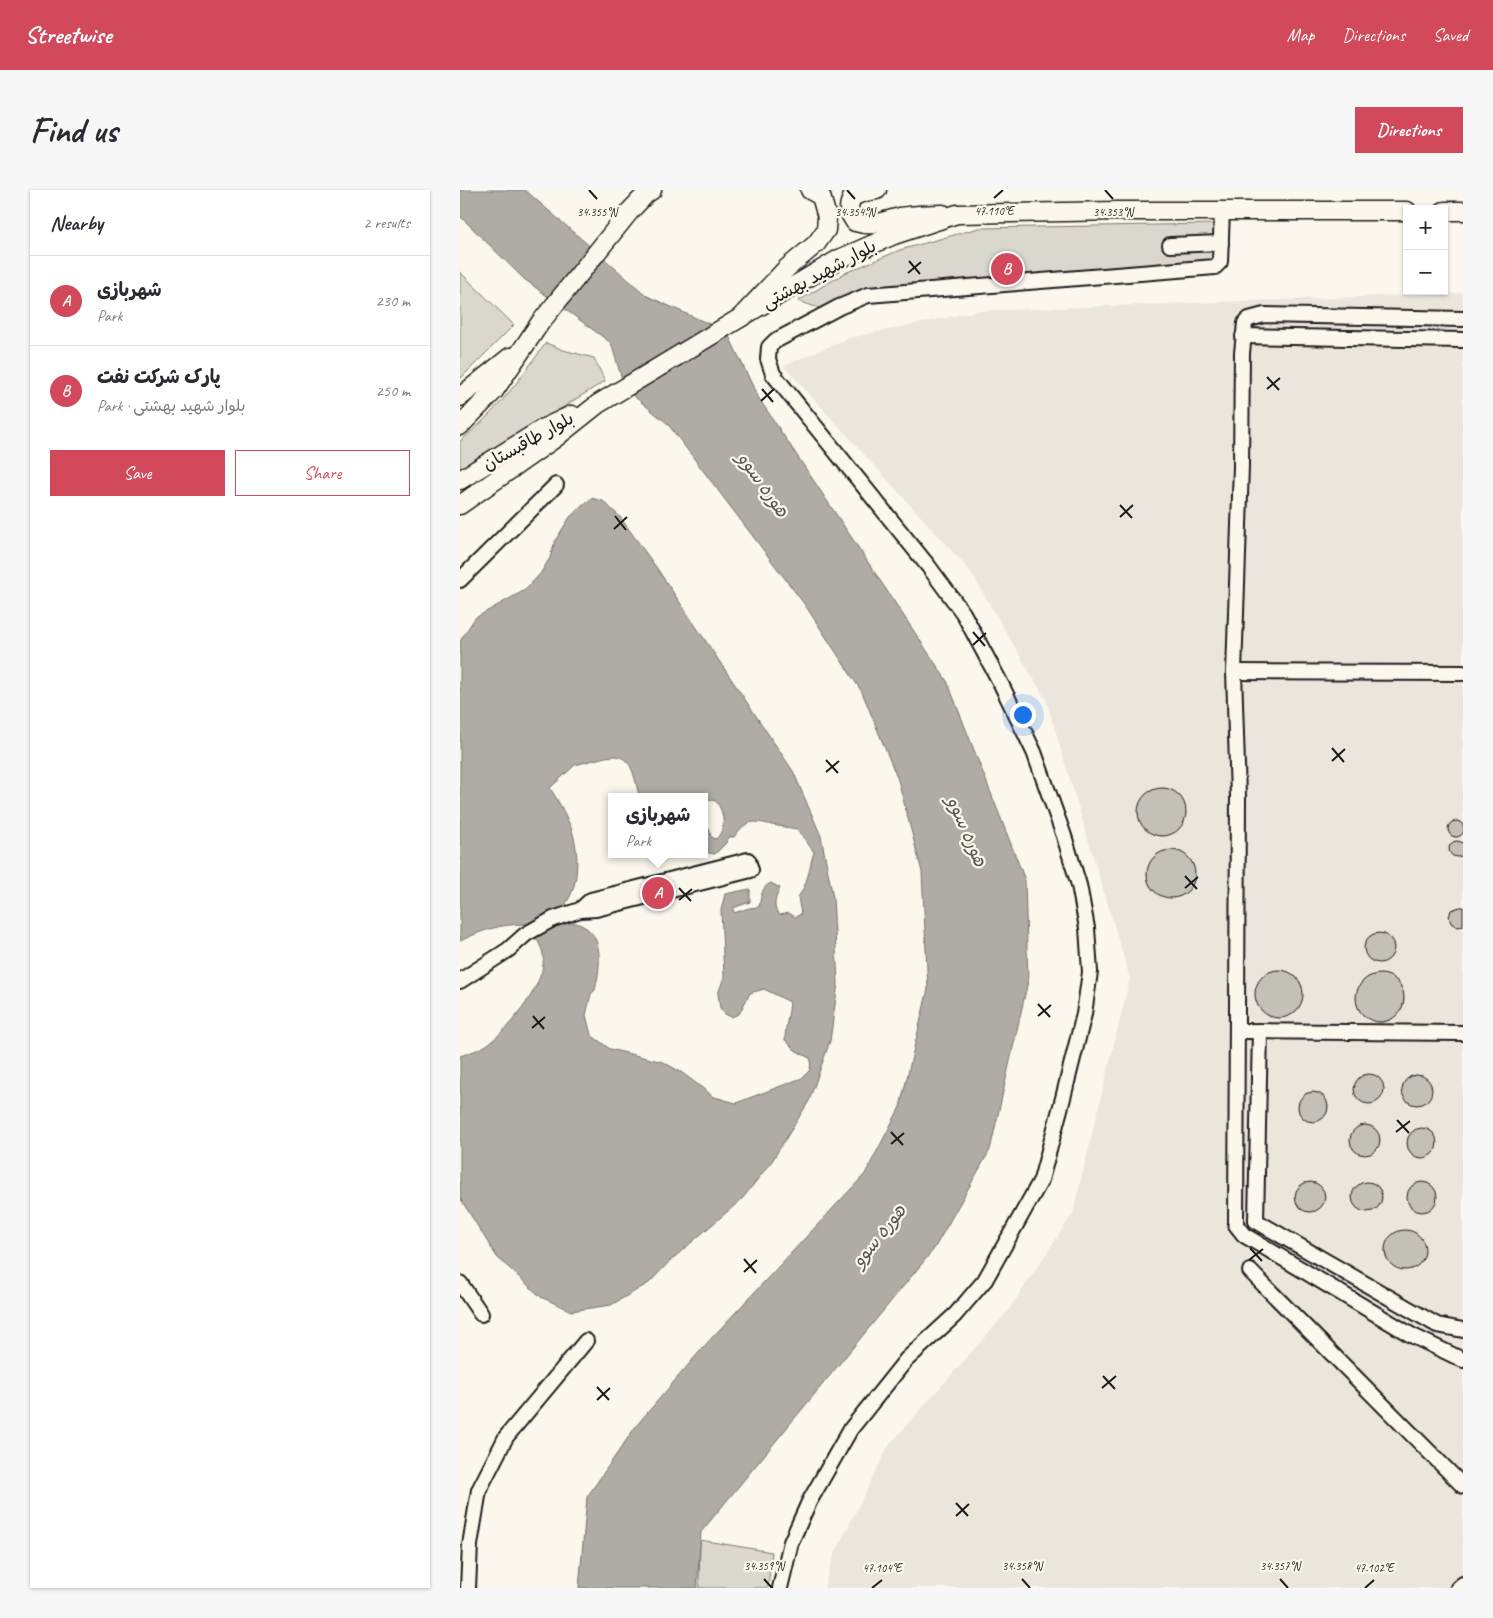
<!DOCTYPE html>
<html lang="en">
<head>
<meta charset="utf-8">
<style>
	body { margin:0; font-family:Caveat,"Playpen Sans Arabic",sans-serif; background:#f7f7f7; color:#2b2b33 }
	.controls { position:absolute; right:15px; top:15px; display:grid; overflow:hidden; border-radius:0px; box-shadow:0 1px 4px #0004 }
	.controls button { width:45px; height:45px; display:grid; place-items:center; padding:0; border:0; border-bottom:1px solid #e1e1e2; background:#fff; color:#2b2b33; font:25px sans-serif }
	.you { position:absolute; left:562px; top:524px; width:18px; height:18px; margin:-12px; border:4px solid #fff; border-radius:50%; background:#1a73e8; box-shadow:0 0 0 8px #1a73e833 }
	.badge { display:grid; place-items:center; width:32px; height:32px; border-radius:50%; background:#d1495b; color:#fff; font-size:16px; font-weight:700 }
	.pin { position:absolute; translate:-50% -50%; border:2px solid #fff; box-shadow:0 1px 5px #0006 }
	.popup { position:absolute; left:148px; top:603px; width:100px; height:65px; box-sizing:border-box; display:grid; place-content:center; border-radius:0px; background:#fff; filter:drop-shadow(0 1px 4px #0005); font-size:16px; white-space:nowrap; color:#7c7c81 }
	.popup b { font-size:19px; color:#2b2b33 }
	.popup::after { content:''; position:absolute; left:50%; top:100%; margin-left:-10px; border:10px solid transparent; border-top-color:#fff }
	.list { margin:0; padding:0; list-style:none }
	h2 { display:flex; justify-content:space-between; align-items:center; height:65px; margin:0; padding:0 20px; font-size:21px }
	h2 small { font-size:16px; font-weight:400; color:#7c7c81 }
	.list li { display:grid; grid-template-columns:32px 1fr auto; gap:15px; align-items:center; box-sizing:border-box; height:90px; padding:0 20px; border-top:1px solid #e1e1e2 }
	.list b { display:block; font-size:19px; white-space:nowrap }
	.list p { margin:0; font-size:16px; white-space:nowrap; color:#7c7c81 }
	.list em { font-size:16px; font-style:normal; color:#7c7c81 }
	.actions { display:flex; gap:10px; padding:15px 20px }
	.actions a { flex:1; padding:11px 0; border:1px solid #d1495b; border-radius:0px; text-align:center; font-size:18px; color:#d1495b }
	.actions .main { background:#d1495b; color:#fff }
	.map { position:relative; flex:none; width:1003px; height:1398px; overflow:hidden; border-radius:0px }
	header { display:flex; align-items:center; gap:30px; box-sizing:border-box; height:70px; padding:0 25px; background:#d1495b; color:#fff }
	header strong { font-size:24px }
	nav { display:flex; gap:28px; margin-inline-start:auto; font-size:18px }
	.intro { display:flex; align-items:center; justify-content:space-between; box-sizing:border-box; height:120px; padding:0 30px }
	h1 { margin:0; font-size:35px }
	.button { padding:12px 22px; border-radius:0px; background:#d1495b; color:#fff; font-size:18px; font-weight:700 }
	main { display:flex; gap:30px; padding:0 30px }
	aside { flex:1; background:#fff; border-radius:0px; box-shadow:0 1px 4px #0004 }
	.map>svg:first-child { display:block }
	.built { fill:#eae6dc }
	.green { fill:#dad7ce; stroke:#7b7a75 }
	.water { fill:#afaca5; stroke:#74726e; fill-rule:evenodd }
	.building { fill:#c3c0b8; stroke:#1c1c1c }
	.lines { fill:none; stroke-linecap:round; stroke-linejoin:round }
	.minor-casing { stroke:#1c1c1c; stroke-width:18 }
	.major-casing { stroke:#1c1c1c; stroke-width:21 }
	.minor { stroke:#fbf7ec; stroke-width:14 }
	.major { stroke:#fbf7ec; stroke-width:18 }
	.ticks { fill:none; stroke:#1c1c1c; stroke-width:2 }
	.labels { text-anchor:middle; stroke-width:4.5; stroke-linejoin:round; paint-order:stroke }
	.street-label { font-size:18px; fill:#1c1c1c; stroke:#fbf7ec }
	.water-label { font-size:19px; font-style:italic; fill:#575653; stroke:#fbf7ec }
	.ticks-label { font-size:12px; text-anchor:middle; fill:#1c1c1c; stroke:#fbf7ec; stroke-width:4.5; stroke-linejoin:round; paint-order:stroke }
</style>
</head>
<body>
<header>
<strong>Streetwise</strong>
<nav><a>Map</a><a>Directions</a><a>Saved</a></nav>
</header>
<div class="intro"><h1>Find us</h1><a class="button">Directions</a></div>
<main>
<aside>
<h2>Nearby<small>2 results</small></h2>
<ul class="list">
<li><span class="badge">A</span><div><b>شهربازی</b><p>Park</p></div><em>230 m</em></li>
<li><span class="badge">B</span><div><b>پارک شرکت نفت</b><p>Park · بلوار شهید بهشتی</p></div><em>250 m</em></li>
</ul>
<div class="actions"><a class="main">Save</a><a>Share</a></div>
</aside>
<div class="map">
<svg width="1003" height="1398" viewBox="0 0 1003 1398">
	<rect width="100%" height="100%" fill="#fbf7ec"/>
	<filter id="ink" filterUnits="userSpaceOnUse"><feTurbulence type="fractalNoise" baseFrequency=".02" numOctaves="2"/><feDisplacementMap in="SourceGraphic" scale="10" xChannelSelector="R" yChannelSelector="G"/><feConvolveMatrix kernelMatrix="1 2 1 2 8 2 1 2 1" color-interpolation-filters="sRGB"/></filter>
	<g filter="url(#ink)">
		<path class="built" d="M1003,103V1398H364L374,1365L429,1255L548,1121L613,1023L670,788L586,510L511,382L324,176L389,148L518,121Z"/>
		<g class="green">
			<path d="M755,34L754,74L408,103L368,121L338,111L385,83L440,60L519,38Z"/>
			<path d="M0,82L54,135L0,189Z"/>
			<path d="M86,153L103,160L134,168L145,191L0,281V251C37,222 59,190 86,153Z"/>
			<path d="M240,1350L312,1362L308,1398H239Z"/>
		</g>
		<g class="water">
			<path d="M0,0H65L187,106L267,142L298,207L487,491L565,690L568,791L530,960L474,1059L241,1342L237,1398H119L127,1307L176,1236L247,1153L405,984L440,917L468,799L462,682L438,590L402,502L345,415L207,233L165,199L151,153L64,89L0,26Z"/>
			<path d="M131,308L143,311L160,327L196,377L333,581L361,646L373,708L378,793L370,851L349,911L312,971L282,1009L211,1070L189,1093L151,1115L111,1121L81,1107L37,1067L0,1008V866C9,863 21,859 28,854C50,838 88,792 83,764C81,753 72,743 66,734C40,734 23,740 0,751V451L15,428L65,400L80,384L90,368L95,351L110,327ZM156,566C175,569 174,592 180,607H244V609L256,611C264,622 267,638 256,649L251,647L249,639L244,646V662L255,664L266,653L269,647H274C286,630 293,630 312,635C320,636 329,638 337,639L354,662C349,677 348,695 338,707L341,724L335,727L329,723L320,725C311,718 316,707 320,698L311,693C301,697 301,708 299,717L289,718L274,723L273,718L290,712V699L265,704L261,720L264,787L258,804L260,818L265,824L271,827L279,824L290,803L304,799L330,812C329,825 325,837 325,850L335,860L351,869L350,880L342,888L276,913L251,906L249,903L221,882L203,872L150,859L131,845L126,825L131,804L135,800C141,775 146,738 111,732L106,713C121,693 119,654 109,633C104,621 97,609 90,598L115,575L145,567Z"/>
		</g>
		<g class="building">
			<circle cx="702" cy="622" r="24"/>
			<circle cx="996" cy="639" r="8"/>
			<circle cx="997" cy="659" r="8"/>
			<circle cx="711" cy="684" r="24"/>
			<path d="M1000,717H1003V736L997,737L991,733L989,727L991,720Z"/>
			<circle cx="919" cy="758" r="15"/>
			<circle cx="819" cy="804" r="24"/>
			<circle cx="920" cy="808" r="24"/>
			<circle cx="909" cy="899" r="15"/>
			<circle cx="957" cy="900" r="15"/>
			<circle cx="853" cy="917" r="15"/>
			<circle cx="905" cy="950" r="15"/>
			<circle cx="962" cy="953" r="15"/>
			<circle cx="850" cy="1007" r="15"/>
			<circle cx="962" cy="1007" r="15"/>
			<circle cx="907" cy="1007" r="15"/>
			<circle cx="945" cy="1060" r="20"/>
		</g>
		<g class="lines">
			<g class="minor-casing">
				<g id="minor">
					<path d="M710,55L761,53"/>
					<path d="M1003,129L804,125L789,129L785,133L782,163L781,276L774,482L778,606L776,1035L784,1045L951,1145L1003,1170"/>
					<path d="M783,146L1003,150"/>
					<path d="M0,390L96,295"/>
					<path d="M774,482L1003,483"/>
					<path d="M0,791L48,760L66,744L93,729L120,720L136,719L291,680L288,670L131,710L120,720"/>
					<path d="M778,841L1003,843"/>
					<path d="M796,1031L977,1135L1003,1140"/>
					<path d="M796,1031L800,841"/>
					<path d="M790,1081L1003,1296"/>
					<path d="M0,1093L21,1124"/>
					<path d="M8,1398L10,1355L19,1300L46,1247L126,1151"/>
					<path d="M320,1398L331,1352L349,1312L390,1240L446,1170L495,1125L525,1090L581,990L602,912L624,824L630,782L627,738L619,695L604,646L574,562L541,494L503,423L469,377L313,184L308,169L309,157L315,151L379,117L408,105L755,77L760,72L762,21"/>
					<path d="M998,1398L1003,1394"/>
				</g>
			</g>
			<g class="major-casing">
				<g id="major">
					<path d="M417,0L406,2L393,6C387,17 388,22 395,32C415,38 421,31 440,27C455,25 469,24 483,24"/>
					<path d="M984,21H1003"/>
					<path d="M280,128L379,69L434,45L497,24L657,21H947"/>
					<path d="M0,207L50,167"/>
					<path d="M0,236L34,201L80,133L170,21L186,4L192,0"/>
					<path d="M0,290L84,238L112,225"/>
					<path d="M0,315L94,249L138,214L280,128L327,78L356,54L366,40L367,27L361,6L350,0"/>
				</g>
			</g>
			<use href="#minor" class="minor"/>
			<use href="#major" class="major"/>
		</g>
	</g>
	<path class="ticks" d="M129,0L137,9M387,0L395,9M645,0L653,9M534,8L543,0M449,71L460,84M448,83L461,72M807,187L819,200M302,199L313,212M807,199L820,188M301,211L314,199M660,315L672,328M155,326L166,340M660,327L673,315M154,339L167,327M513,442L525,456M513,455L526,443M872,558L884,572M366,570L378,583M872,571L885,559M366,582L379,571M725,686L737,699M219,698L231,711M725,698L738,687M219,710L232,699M578,814L590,827M73,826L84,839M578,826L591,815M72,838L85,827M937,930L949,943M431,942L443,955M936,942L950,931M431,954L444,943M790,1058L802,1071M284,1069L296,1083M789,1070L803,1059M284,1082L297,1070M643,1186L655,1199M137,1197L149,1210M642,1198L656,1186M137,1210L150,1198M496,1313L508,1326M496,1326L509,1314M304,1389L312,1398M562,1389L570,1398M820,1389L828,1398M412,1398L422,1390M905,1398L914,1390"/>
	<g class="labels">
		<g class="street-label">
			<text transform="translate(359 84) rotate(-28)" y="6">بلوار شهید بهشتی</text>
			<text transform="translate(68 251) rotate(-29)" y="6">بلوار طاقبستان</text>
		</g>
		<g class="water-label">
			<text transform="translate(304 294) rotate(55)" y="7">هوره سوو</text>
			<text transform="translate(508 641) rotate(67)" y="7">هوره سوو</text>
			<text transform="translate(418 1045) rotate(-51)" y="7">هوره سوو</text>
		</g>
	</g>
	<g class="ticks-label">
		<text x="534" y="25">47.110°E</text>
		<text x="395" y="26">34.354°N</text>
		<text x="653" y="26">34.353°N</text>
		<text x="137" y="26">34.355°N</text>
		<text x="304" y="1380">34.359°N</text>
		<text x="562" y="1380">34.358°N</text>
		<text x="820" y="1380">34.357°N</text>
		<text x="422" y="1382">47.104°E</text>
		<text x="914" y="1382">47.102°E</text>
	</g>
</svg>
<div class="controls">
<button>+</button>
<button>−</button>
</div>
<div class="you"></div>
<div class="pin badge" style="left:198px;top:703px">A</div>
<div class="popup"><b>شهربازی</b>Park</div>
<div class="pin badge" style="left:547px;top:79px">B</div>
</div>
</main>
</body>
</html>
